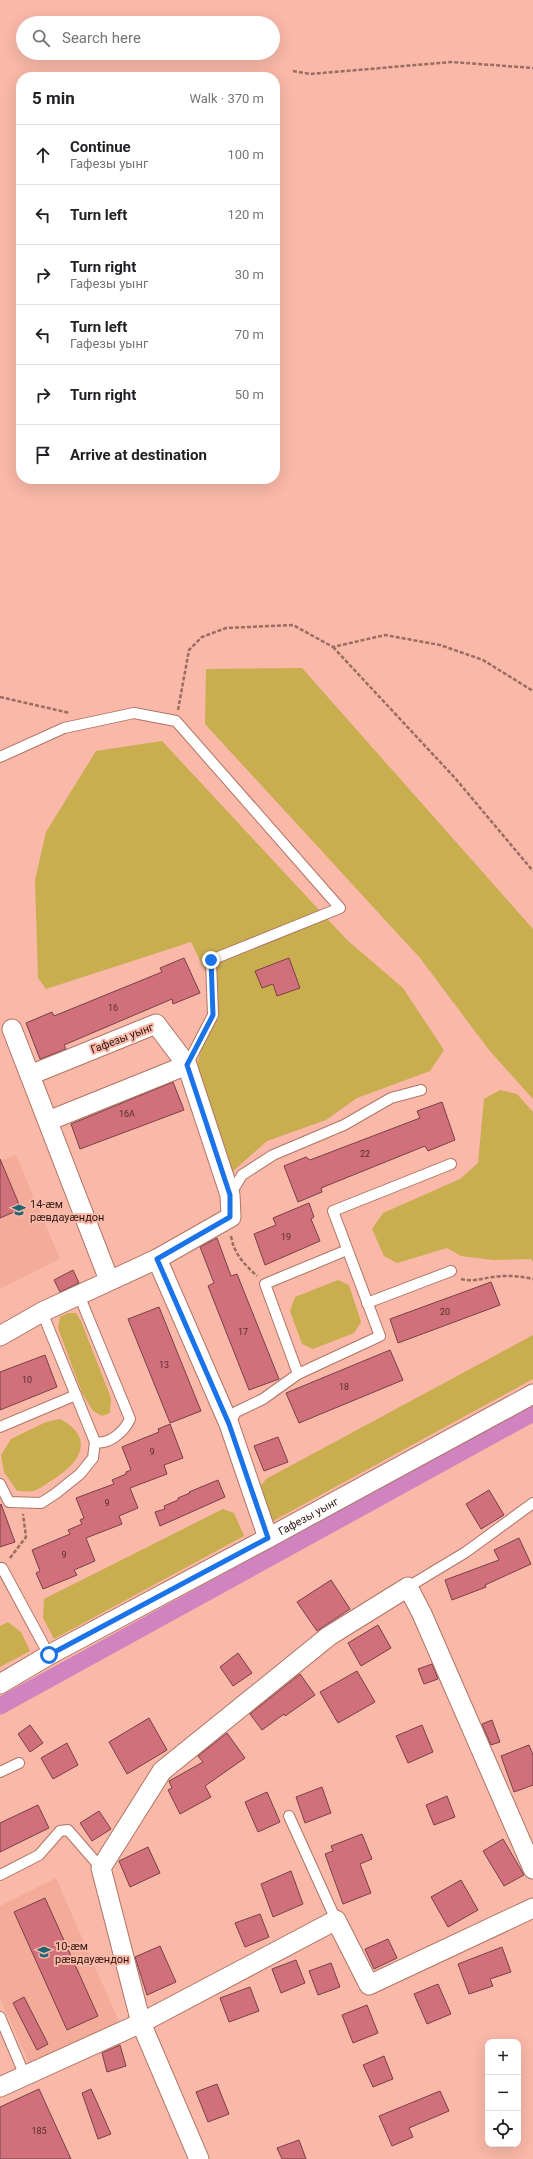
<!DOCTYPE html>
<html lang="en">
<head>
<meta charset="utf-8">
<style>
	body { margin:0; font-family:Roboto,sans-serif; background:#f2f2f2; color:#202124 }
	.controls { position:absolute; right:12px; bottom:12px; display:grid; overflow:hidden; border-radius:8px; box-shadow:0 4px 16px #0002 }
	.controls button { width:36px; height:36px; display:grid; place-items:center; padding:0; border:0; border-bottom:1px solid #e0e0e0; background:#fff; color:#202124; font:20px sans-serif }
	.stop { position:absolute; width:12px; height:12px; margin:-9px; border:3px solid #1a73e8; border-radius:50%; background:#fff }
	.stop.end { background:#1a73e8; border-color:#fff; box-shadow:0 1px 4px #0008 }
	.list { margin:0; padding:0; list-style:none }
	h2 { display:flex; justify-content:space-between; align-items:center; height:52px; margin:0; padding:0 16px; font-size:17px }
	h2 small { font-size:13px; font-weight:400; color:#757577 }
	.list li { display:grid; grid-template-columns:26px 1fr auto; gap:12px; align-items:center; box-sizing:border-box; height:60px; padding:0 16px; border-top:1px solid #e0e0e0 }
	.list b { display:block; font-size:15px; white-space:nowrap }
	.list p { margin:0; font-size:13px; white-space:nowrap; color:#757577 }
	.list em { font-size:13px; font-style:normal; color:#757577 }
	.icon { flex:none; width:22px; height:22px; fill:none; stroke:currentColor; stroke-width:2; stroke-linecap:round; stroke-linejoin:round }
	.map { position:relative; flex:none; width:533px; height:2159px; overflow:hidden }
	.search { position:absolute; background:#fff; box-shadow:0 4px 16px #0002; left:16px; top:16px; width:264px; height:44px; display:flex; align-items:center; gap:10px; box-sizing:border-box; padding:0 14px; border-radius:22px; color:#757577; font-size:15px }
	.panel { position:absolute; background:#fff; box-shadow:0 4px 16px #0002; left:16px; top:72px; width:264px; height:412px; border-radius:16px }
	.map>svg:first-child { display:block }
	.built { fill:#f4ac9a }
	.green { fill:#c8ae4f }
	.lines { fill:none; stroke-linecap:round; stroke-linejoin:round }
	.canal { stroke:#cf84c0; stroke-width:17 }
	.building { fill:#d0707a; stroke:#794046 }
	.lane-casing { stroke:#af7465; stroke-width:12 }
	.street-casing { stroke:#af7465; stroke-width:21 }
	.path { stroke:#9a6d62; stroke-width:2.5; stroke-dasharray:4 2; stroke-linecap:butt }
	.lane { stroke:#fff; stroke-width:10 }
	.street { stroke:#fff; stroke-width:19 }
	.route { stroke:#1a73e8; stroke-width:5 }
	.labels { text-anchor:middle; stroke-width:4; stroke-linejoin:round; paint-order:stroke }
	.number-label { font-size:9px; fill:#572e2c }
	.street-label { font-size:11px; fill:#2f1812; stroke:#f9b8a8 }
	.poi-label { font-size:11px; fill:#2f1812; stroke:#f9b8a8; text-anchor:start }
</style>
</head>
<body>
<div class="map">
<svg width="533" height="2159" viewBox="0 0 533 2159">
	<rect width="100%" height="100%" fill="#f9b8a8"/>
	<g class="built">
		<path d="M16,1155L60,1259L0,1289V1161Z"/>
		<path d="M56,1878L120,2024L30,2065L0,1999V1906Z"/>
	</g>
	<g class="green">
		<path d="M302,668L533,929V1099L489,1050L420,958L205,724L206,669Z"/>
		<path d="M162,741L347,940L403,988L444,1050L430,1071L357,1098L326,1120L267,1141L231,1173L192,1086L215,991L191,942L46,989L38,978L35,880L46,832L96,751Z"/>
		<path d="M500,1090L517,1094L533,1112V1262L531,1259L493,1260L461,1256L447,1248L397,1263L384,1256L372,1229L383,1213L460,1179L478,1163L484,1099Z"/>
		<path d="M338,1280L349,1285L361,1322L354,1333L313,1349L302,1344L290,1311L295,1297Z"/>
		<path d="M68,1313H76L81,1321L111,1398L110,1413L102,1416L93,1411L82,1393L58,1328L60,1317Z"/>
		<path d="M533,1335V1379L264,1526L252,1497L266,1479Z"/>
		<path d="M60,1419C98,1439 78,1466 49,1482C45,1485 38,1490 33,1491C28,1492 22,1491 17,1491L4,1472L1,1455L11,1439L46,1422Z"/>
		<path d="M223,1509L234,1513L244,1536L54,1639L43,1618L44,1599Z"/>
		<path d="M8,1622L21,1632L30,1651L0,1667V1626Z"/>
	</g>
	<g class="lines">
		<path class="canal" d="M0,1706L533,1413"/>
	</g>
	<g class="building">
		<path d="M184,958L200,993L173,1004L172,999L64,1045L66,1049L40,1059L26,1023L52,1012L54,1016L162,972L160,968Z"/>
		<path d="M289,958L300,988L277,996L273,984L262,988L255,971Z"/>
		<path d="M173,1082L184,1110L80,1149L71,1124Z"/>
		<path d="M442,1102L455,1140L428,1151L425,1146L321,1188L322,1192L298,1202L284,1166L306,1157L310,1160L420,1118L417,1111Z"/>
		<path d="M0,1159L21,1209L0,1218Z"/>
		<path d="M309,1203L314,1217L311,1219L320,1241L265,1265L254,1234L276,1225L273,1218Z"/>
		<path d="M217,1238L231,1276L237,1274L279,1379L249,1390L208,1286L214,1283L200,1247Z"/>
		<path d="M73,1270L79,1283L60,1292L54,1280Z"/>
		<path d="M491,1282L500,1305L398,1343L390,1319Z"/>
		<path d="M159,1307L201,1411L170,1423L128,1319Z"/>
		<path d="M390,1350L403,1380L299,1423L286,1393Z"/>
		<path d="M45,1355L57,1387L0,1410V1372Z"/>
		<path d="M170,1424L183,1458L164,1465L167,1474L130,1488L138,1508L119,1516L122,1524L86,1538L95,1561L74,1570L77,1575L43,1589L36,1573L40,1571L32,1550L70,1534L68,1530L82,1524L80,1520L84,1518L76,1498L114,1484L112,1480L126,1474V1472L131,1470L122,1447L159,1432L158,1429Z"/>
		<path d="M278,1437L288,1462L264,1471L254,1446Z"/>
		<path d="M218,1480L225,1497L160,1526L155,1512L165,1509L164,1506L178,1500V1498L190,1493L189,1492Z"/>
		<path d="M489,1490L504,1515L481,1529L466,1504Z"/>
		<path d="M1,1504L15,1542L0,1547V1505Z"/>
		<path d="M519,1538L531,1564L485,1585L486,1587L452,1600L445,1580L499,1560L494,1550Z"/>
		<path d="M331,1580L350,1609L317,1631L297,1602Z"/>
		<path d="M378,1625L391,1648L361,1666L348,1643Z"/>
		<path d="M238,1653L252,1673L233,1686L220,1667Z"/>
		<path d="M432,1664L438,1679L424,1684L418,1669Z"/>
		<path d="M357,1671L375,1702L338,1723L320,1692Z"/>
		<path d="M300,1674L315,1695L285,1716L284,1714L262,1730L250,1714Z"/>
		<path d="M149,1718L167,1750L127,1774L109,1742Z"/>
		<path d="M492,1720L500,1742L491,1745L482,1724Z"/>
		<path d="M30,1725L43,1743L30,1752L18,1734Z"/>
		<path d="M422,1725L433,1752L408,1763L396,1736Z"/>
		<path d="M227,1733L245,1758L205,1786L211,1797L180,1814L168,1790L172,1788L169,1781L203,1762L198,1756Z"/>
		<path d="M67,1743L78,1765L53,1779L41,1758Z"/>
		<path d="M529,1745L533,1755V1785L514,1792L501,1756Z"/>
		<path d="M322,1787L331,1813L305,1823L296,1797Z"/>
		<path d="M267,1792L280,1822L258,1832L245,1802Z"/>
		<path d="M447,1796L455,1817L434,1825L426,1805Z"/>
		<path d="M38,1805L49,1828L0,1852V1823Z"/>
		<path d="M99,1811L111,1829L92,1841L80,1823Z"/>
		<path d="M362,1834L372,1859L360,1864L371,1893L343,1904L325,1854L333,1851L331,1846Z"/>
		<path d="M503,1839L524,1875L504,1886L483,1851Z"/>
		<path d="M148,1847L160,1873L130,1887L119,1861Z"/>
		<path d="M291,1871L303,1904L273,1917L261,1884Z"/>
		<path d="M461,1880L478,1910L448,1927L431,1897Z"/>
		<path d="M45,1898L98,2016L67,2030L14,1912Z"/>
		<path d="M260,1914L269,1937L245,1947L235,1923Z"/>
		<path d="M388,1939L397,1958L374,1969L365,1949Z"/>
		<path d="M160,1946L176,1982L147,1995L135,1957Z"/>
		<path d="M502,1947L511,1972L490,1979L493,1986L469,1994L458,1964Z"/>
		<path d="M296,1960L305,1983L281,1993L272,1969Z"/>
		<path d="M331,1963L340,1987L318,1995L309,1971Z"/>
		<path d="M438,1984L451,2014L427,2024L414,1994Z"/>
		<path d="M250,1987L259,2011L229,2022L220,1998Z"/>
		<path d="M24,1997L48,2044L37,2050L13,2003Z"/>
		<path d="M367,2005L378,2033L353,2043L342,2015Z"/>
		<path d="M120,2045L126,2066L107,2072L102,2053Z"/>
		<path d="M384,2056L393,2079L373,2087L363,2065Z"/>
		<path d="M217,2084L229,2114L208,2122L196,2092Z"/>
		<path d="M39,2089L71,2159H0V2107Z"/>
		<path d="M91,2089L111,2134L98,2139L82,2093Z"/>
		<path d="M440,2091L449,2111L409,2128L413,2137L392,2146L379,2116Z"/>
		<path d="M299,2140L306,2159H282L277,2148Z"/>
	</g>
	<g class="lines">
		<g class="lane-casing">
			<g id="lane">
				<path d="M0,757L64,728L134,713L176,721L340,908L211,960L213,1015L187,1065"/>
				<path d="M230,1195L242,1175L273,1155L344,1125L391,1098L421,1090"/>
				<path d="M79,1295L130,1419C124,1432 109,1445 95,1442"/>
				<path d="M367,1303L451,1271"/>
				<path d="M298,1374L265,1284L347,1250"/>
				<path d="M229,1424L236,1412L263,1399L298,1374L380,1336L333,1211L451,1164"/>
				<path d="M0,1427L76,1395"/>
				<path d="M0,1484L9,1502L41,1503L55,1494L80,1474L93,1458L95,1442L42,1312"/>
				<path d="M0,1568H2L49,1655"/>
				<path d="M408,1587L466,1552L533,1503"/>
				<path d="M0,1772L19,1763"/>
				<path d="M289,1816L336,1920"/>
				<path d="M0,1875L39,1855L60,1831L68,1830L101,1868"/>
				<path d="M0,2017L25,2076"/>
			</g>
		</g>
		<g class="street-casing">
			<g id="street">
				<path d="M12,1029L109,1280"/>
				<path d="M48,1121L187,1065"/>
				<path d="M157,1259L229,1424L268,1538"/>
				<path d="M0,1336L42,1312L157,1259L231,1217L230,1195L187,1065L156,1024L30,1075"/>
				<path id="s1" d="M0,1684L49,1655L268,1538L533,1394"/>
				<path d="M0,2087L141,2023L336,1920L369,1985L533,1908"/>
				<path d="M199,2159L141,2023L101,1868L162,1771L329,1636L408,1587L422,1614L533,1869"/>
			</g>
		</g>
		<g class="path">
			<path d="M293,71L310,74L452,62L533,68"/>
			<path d="M333,647L455,778L533,871"/>
			<path d="M0,697L70,713"/>
			<path d="M178,710L189,650L202,637L226,628L293,625L333,647L385,635L440,645L483,660L533,691"/>
			<path d="M231,1236C234,1254 244,1264 257,1276"/>
			<path d="M461,1279C472,1282 480,1279 492,1277C506,1275 520,1276 533,1279"/>
			<path d="M10,1558L26,1537L23,1514"/>
		</g>
		<use href="#lane" class="lane"/>
		<use href="#street" class="street"/>
	</g>
	<g class="lines">
		<path class="route" d="M49,1655L268,1538L229,1424L157,1259L230,1217V1195L187,1065L213,1015L211,960"/>
	</g>
	<defs>
		<g id="school-bare" transform="scale(1.08)"><path d="M0-5L7-2L0 1L-7-2ZM-4 1L0 2.5L4 1V4Q0 6-4 4Z" fill="#1f6675" stroke="#f9b8a8" stroke-width="2.5" paint-order="stroke"/></g>
	</defs>
	<g fill-rule="evenodd">
		<use href="#school-bare" x="19" y="1210"/>
		<use href="#school-bare" x="44" y="1952"/>
	</g>
	<g class="labels">
		<g class="number-label">
			<text x="113" y="1011">16</text>
			<text x="127" y="1117">16A</text>
			<text x="365" y="1157">22</text>
			<text x="286" y="1240">19</text>
			<text x="445" y="1315">20</text>
			<text x="243" y="1335">17</text>
			<text x="164" y="1368">13</text>
			<text x="27" y="1383">10</text>
			<text x="344" y="1390">18</text>
			<text x="152" y="1455">9</text>
			<text x="107" y="1506">9</text>
			<text x="64" y="1558">9</text>
			<text x="39" y="2134">185</text>
		</g>
		<g class="street-label">
			<text transform="translate(122 1038) rotate(-21)" y="4">Гафезы уынг</text>
			<text dy="4" stroke="none"><textPath href="#s1" startOffset="351">Гафезы уынг</textPath></text>
		</g>
		<g class="poi-label">
			<text x="30" y="1208">14-æм<tspan x="30" dy="13">рӕвдауӕндон</tspan></text>
			<text x="55" y="1950">10-æм<tspan x="55" dy="13">рӕвдауӕндон</tspan></text>
		</g>
	</g>
</svg>
<div class="controls">
<button>+</button>
<button>−</button>
<button><svg class="icon" aria-label="locate" viewBox="0 0 24 24"><circle cx="12" cy="12" r="6"/><path d="M12 2v4M12 18v4M2 12h4M18 12h4"/></svg></button>
</div>
<div class="stop" style="left:49px;top:1655px"></div>
<div class="stop end" style="left:211px;top:960px"></div>
<div class="search"><svg class="icon" aria-label="search" viewBox="0 0 24 24"><circle cx="10" cy="10" r="6"/><path d="M15 15l6 6"/></svg>Search here</div>
<section class="panel">
<h2>5 min<small>Walk · 370 m</small></h2>
<ul class="list">
<li><svg class="icon" aria-label="ahead" viewBox="0 0 24 24"><path d="M12 20V5M6 11l6-6 6 6"/></svg><div><b>Continue</b><p>Гафезы уынг</p></div><em>100 m</em></li>
<li><svg class="icon" aria-label="left" viewBox="0 0 24 24"><path d="M17 20v-9H6M10 6l-5 5 5 5"/></svg><div><b>Turn left</b></div><em>120 m</em></li>
<li><svg class="icon" aria-label="right" viewBox="0 0 24 24"><path d="M7 20v-9h11M14 6l5 5-5 5"/></svg><div><b>Turn right</b><p>Гафезы уынг</p></div><em>30 m</em></li>
<li><svg class="icon" aria-label="left" viewBox="0 0 24 24"><path d="M17 20v-9H6M10 6l-5 5 5 5"/></svg><div><b>Turn left</b><p>Гафезы уынг</p></div><em>70 m</em></li>
<li><svg class="icon" aria-label="right" viewBox="0 0 24 24"><path d="M7 20v-9h11M14 6l5 5-5 5"/></svg><div><b>Turn right</b></div><em>50 m</em></li>
<li><svg class="icon" aria-label="arrive" viewBox="0 0 24 24"><path d="M6 21V4h12l-3 4 3 4H6"/></svg><div><b>Arrive at destination</b></div></li>
</ul>
</section>
</div>
</body>
</html>
